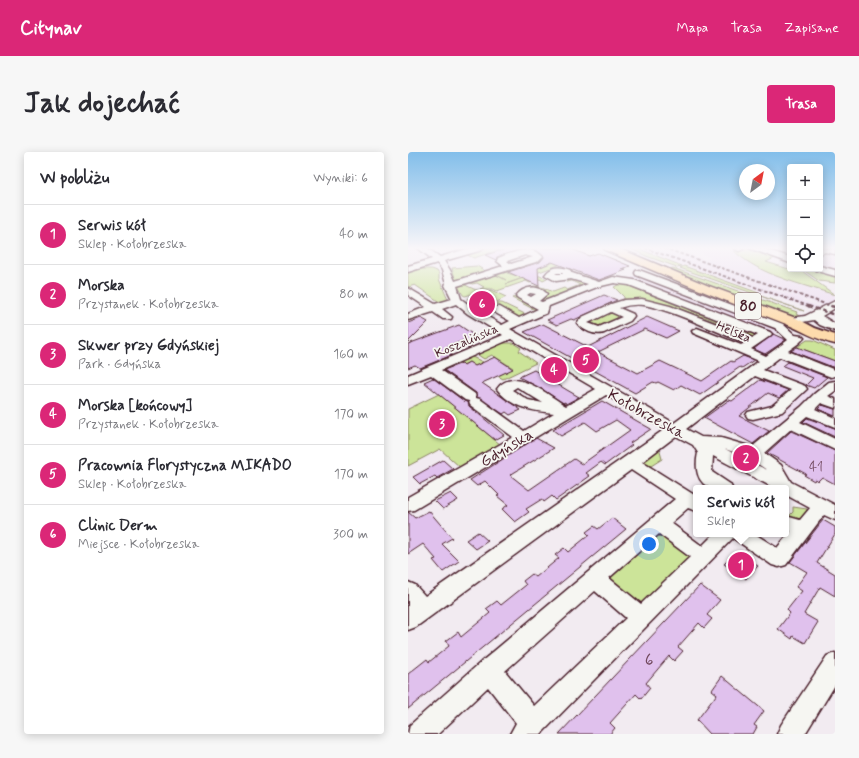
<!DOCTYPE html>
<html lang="pl">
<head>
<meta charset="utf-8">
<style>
	body { margin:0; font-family:Mynerve,sans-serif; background:#f7f7f7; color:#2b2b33 }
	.controls { position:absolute; right:12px; top:12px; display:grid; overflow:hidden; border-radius:4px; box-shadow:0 2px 10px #0003 }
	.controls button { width:36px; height:36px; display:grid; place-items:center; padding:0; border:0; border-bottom:1px solid #e1e1e2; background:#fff; color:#2b2b33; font:20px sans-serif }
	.compass { position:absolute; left:331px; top:12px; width:36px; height:36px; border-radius:50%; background:#fff; box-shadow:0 2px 10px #0003; rotate:32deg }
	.you { position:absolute; left:241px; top:392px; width:14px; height:14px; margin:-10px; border:3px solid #fff; border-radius:50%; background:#1a73e8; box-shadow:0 0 0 6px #1a73e833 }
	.badge { display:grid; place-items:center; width:26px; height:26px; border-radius:50%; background:#db2777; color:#fff; font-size:13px; font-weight:700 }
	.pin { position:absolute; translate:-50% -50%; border:2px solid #fff; box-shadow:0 1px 4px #0006 }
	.popup { position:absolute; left:285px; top:333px; width:96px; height:52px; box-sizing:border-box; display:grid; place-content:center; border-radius:4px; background:#fff; filter:drop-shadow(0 1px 3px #0005); font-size:13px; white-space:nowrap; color:#7c7c81 }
	.popup b { font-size:15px; color:#2b2b33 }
	.popup::after { content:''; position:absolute; left:50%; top:100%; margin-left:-8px; border:8px solid transparent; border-top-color:#fff }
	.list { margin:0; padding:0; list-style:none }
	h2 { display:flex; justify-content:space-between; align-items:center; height:52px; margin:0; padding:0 16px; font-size:17px }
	h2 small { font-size:13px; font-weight:400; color:#7c7c81 }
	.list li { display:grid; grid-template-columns:26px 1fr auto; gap:12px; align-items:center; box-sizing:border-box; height:60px; padding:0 16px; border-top:1px solid #e1e1e2 }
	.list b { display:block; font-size:15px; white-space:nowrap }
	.list p { margin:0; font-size:13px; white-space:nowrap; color:#7c7c81 }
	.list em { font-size:13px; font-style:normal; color:#7c7c81 }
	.icon { flex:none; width:22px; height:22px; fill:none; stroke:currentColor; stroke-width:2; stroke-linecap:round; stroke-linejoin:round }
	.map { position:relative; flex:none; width:427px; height:582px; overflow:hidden; border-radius:4px }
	header { display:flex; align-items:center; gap:24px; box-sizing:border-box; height:56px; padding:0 20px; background:#db2777; color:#fff }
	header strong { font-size:19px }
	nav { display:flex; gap:22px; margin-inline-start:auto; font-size:14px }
	.intro { display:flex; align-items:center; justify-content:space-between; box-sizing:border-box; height:96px; padding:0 24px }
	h1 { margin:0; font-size:28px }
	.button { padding:10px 18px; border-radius:4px; background:#db2777; color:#fff; font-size:14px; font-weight:700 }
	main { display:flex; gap:24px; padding:0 24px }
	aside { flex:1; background:#fff; border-radius:4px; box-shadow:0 2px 10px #0003 }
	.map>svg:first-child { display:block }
	.built { fill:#eddef0 }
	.green { fill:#cce499; stroke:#8b8262 }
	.building { fill:#e0c1ed; stroke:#4a1f2b }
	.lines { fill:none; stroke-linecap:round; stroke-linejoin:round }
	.minor-casing { stroke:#4a1f2b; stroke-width:3 }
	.major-casing { stroke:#4a1f2b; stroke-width:3 }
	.minor { fill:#f6f6f2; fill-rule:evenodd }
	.major { fill:#fedbac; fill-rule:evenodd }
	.rail-far1 { stroke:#4a1f2b; stroke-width:2; stroke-dasharray:3.5 2; stroke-linecap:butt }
	.rail { stroke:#4a1f2b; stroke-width:2.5; stroke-dasharray:4.5 2.5; stroke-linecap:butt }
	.labels { text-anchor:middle; stroke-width:3.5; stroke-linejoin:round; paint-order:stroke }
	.far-street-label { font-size:13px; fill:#4a1f2b; stroke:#f6f6f2 }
	.number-label { font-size:14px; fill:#70485c }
	.shield { fill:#f6f6f2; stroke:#7e6067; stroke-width:1 }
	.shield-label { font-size:15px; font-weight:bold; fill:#4a1f2b }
	.street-label { font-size:16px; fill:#4a1f2b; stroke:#f6f6f2 }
	.near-number-label { font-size:17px; fill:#70485c }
</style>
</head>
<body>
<header>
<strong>Citynav</strong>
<nav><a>Mapa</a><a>Trasa</a><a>Zapisane</a></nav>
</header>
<div class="intro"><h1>Jak dojechać</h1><a class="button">Trasa</a></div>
<main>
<aside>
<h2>W pobliżu<small>Wyniki: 6</small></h2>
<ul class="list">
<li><span class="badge">1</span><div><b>Serwis kół</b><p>Sklep · Kołobrzeska</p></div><em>40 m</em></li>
<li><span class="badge">2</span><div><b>Morska</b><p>Przystanek · Kołobrzeska</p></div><em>80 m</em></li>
<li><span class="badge">3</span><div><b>Skwer przy Gdyńskiej</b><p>Park · Gdyńska</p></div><em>160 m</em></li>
<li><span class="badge">4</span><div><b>Morska [końcowy]</b><p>Przystanek · Kołobrzeska</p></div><em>170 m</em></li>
<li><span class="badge">5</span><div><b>Pracownia Florystyczna MIKADO</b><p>Sklep · Kołobrzeska</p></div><em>170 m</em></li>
<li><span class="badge">6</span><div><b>Clinic Derm</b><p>Miejsce · Kołobrzeska</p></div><em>300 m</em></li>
</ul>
</aside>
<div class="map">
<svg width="427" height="582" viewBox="0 0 427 582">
	<rect width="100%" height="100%" fill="#f2ebf1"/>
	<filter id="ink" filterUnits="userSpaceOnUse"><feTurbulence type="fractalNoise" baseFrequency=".025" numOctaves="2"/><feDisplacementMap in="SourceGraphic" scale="8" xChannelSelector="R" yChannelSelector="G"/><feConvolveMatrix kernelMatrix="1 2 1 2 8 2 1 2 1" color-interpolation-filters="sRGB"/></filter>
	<g filter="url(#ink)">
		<g class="built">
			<path d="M229,96H264L297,108L303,106L280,96H336L339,98L327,100L337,107L358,119L427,143V148L416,154L363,135L360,136L393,146L396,149L414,155L409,158L286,118Z"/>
			<path d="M412,96H427V116L412,112Z"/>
			<path d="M234,121L375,175L366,182L380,188L356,204L338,196L360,182L219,127Z"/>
			<path d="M391,196L427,209V296L374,270L347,293L296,266L321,248L324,249L353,227L352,224L361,216Z"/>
		</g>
		<g class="green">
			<path d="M76,96H97L66,106L57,102Z"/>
			<path d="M221,96H229L274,114L269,115L238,104Z"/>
			<path d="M336,96L367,106L358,110L381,117H391L427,143C394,132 353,124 326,99L338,98Z"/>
			<path d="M157,106L156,111L98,132L127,122L139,127L135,129L132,127L122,131L118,129L89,139L85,137H72L76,135L69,131L64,132L61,130L86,122L98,128L87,122L101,118L103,119L99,121L106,123H111Z"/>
			<path d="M69,114L79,120L75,122L73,120L48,129L44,116Z"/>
			<path d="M276,114L351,141L350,142L355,145L396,159L272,116Z"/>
			<path d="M265,116L389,160L388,162L395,166L384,165L312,139L260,117Z"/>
			<path d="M12,117H24L29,119L31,122V127L40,148L33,151L7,133L0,135V119Z"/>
			<path d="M394,117H404L427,124V131L411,129Z"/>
			<path d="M166,127L183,134L164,141H157L131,151L126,149L135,139L139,137C133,135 128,138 122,135C129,132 138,137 145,140L156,136L159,138L172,133L164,129L158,130Z"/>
			<path d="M214,131L291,162L308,166L307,168L341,182L344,180L346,183L343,186L337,184L339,182L294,164L290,166L286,165L289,163L264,154L260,155L216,150V145L206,135Z"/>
			<path d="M55,132L68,138H79L57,144L55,143L50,134Z"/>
			<path d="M83,138L98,145L89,150L79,145L65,149L74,155L70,156L59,147Z"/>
			<path d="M110,145L134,157L112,167L87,151H94L117,162L127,158L104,146Z"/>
			<path d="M200,160L214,166L194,175L180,169Z"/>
			<path d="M399,188H405L427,198V209L389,195Z"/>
			<path d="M94,191H105L113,196L111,199L128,211L95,227L90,224L105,216L84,203L76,207L70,203L71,201Z"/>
			<path d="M64,205L75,210L67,214L61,210L37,221L30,219Z"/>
			<path d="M31,242L93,293L53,316L32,297L0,314V257Z"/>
			<path d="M251,296L254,307L243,314L235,311L233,309Z"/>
			<path d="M385,355L399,357L398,361L392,367H378L385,360Z"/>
			<path d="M251,382L282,404L231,454L200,427Z"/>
		</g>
		<g class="building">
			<path d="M102,96H161L181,104L190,101L222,114L214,117L218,118L191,128L144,110L130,116L131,134L100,120L132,110L136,105L131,100L125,97H113L89,105L88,108L77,103Z"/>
			<path d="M196,143L209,148L166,168L163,167L149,173L139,168Z"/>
			<path d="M239,165L271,179L258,186L237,177L190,200L230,221L252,209L294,229L323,209L325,210L335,204L346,208L334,216L332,215L292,243L273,233L266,238L250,230L248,231L245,230L227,241L116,180L135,172L180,195Z"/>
			<path d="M13,166L20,170L0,190V171Z"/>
			<path d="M51,173L73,188L62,192L56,188L38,196L44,203L12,216L7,213L0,216V192Z"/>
			<path d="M365,182L378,188L357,202L346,197Z"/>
			<path d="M389,195L427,209V216L383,199Z"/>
			<path d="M87,205L105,217L74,231L113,258L102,263L98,260L95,262L69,245L68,241L36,218L54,211L56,213L61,210L67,214Z"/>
			<path d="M380,210L419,225L406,236L398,233L405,226L375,214Z"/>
			<path d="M126,218L159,238L171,245L158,252L157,250L155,251L134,237L111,225Z"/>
			<path d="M25,226L56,249L60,250L61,254L96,283L87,288L16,230Z"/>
			<path d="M352,228L380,238L371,246L360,241L331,264L361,279L345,292L296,266L321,248L324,249Z"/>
			<path d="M194,249L243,277L222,291L224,293L197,313L193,310L178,321L182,324L148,348L144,344L136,350L134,347L118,357L121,360L107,370L94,357L100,353L89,344L91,343L77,329L69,334L62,328L128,286L146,296L102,323L121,338L166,307L175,313L177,310L222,278L208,268L189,279L177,270L153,284L145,278Z"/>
			<path d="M414,253L427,257V264L410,257Z"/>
			<path d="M399,266L427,276V285L395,270Z"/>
			<path d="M383,279L427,299V332L414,325L410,329L407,327L406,329L396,323L398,322L359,301Z"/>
			<path d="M35,308L45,317L29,326L27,324L12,332L5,325Z"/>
			<path d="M43,341L50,348L35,357L27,349Z"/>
			<path d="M21,359L44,386L34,392L51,409L35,420L25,408L28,407L15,392L0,402V360L7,366Z"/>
			<path d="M204,366L218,377L0,557V522L19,507L21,510L41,494L38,489L50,480L53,485L82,461L78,457L89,449L93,453L118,433L115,429L124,422L128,425L151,406L147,403L156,396L160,400L181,383L178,380L186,374L190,377Z"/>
			<path d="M415,368L427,375V382L409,411L427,422V444L412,435L396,462L410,470L397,491L385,484L384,487L370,477L382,461L379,458L394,439L388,435L399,420L382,410Z"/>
			<path d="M70,380L80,389L68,397L58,388Z"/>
			<path d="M328,400L350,414L338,427L316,412Z"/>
			<path d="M292,433L312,448L299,463L304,467L296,476L291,471L270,495L275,499L266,509L261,504L238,531L242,536L233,547L228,542L202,571L207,576L202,582H151Z"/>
			<path d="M314,524L356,559L346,573L349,575L345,582H302L289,568L309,542L304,538Z"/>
		</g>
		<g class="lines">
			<g class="minor-casing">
				<g id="minor">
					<path d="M10,96H19L32,105L62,96H75L74,98L36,109L42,118L47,129L95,114L89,109L90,106C104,101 123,92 135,105L131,109L49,134L53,147L68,158L94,173L102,169L84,159L83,157L84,155H92L111,166L130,157L110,146L108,144C115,134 131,132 139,142L131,149L134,150L180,132L163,127L148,129L137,123C143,114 153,114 162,118L164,121L191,130L205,125L226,128L362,180L364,182L362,184L343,197L358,204L380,188L367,176L228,123L227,121L228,119L231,118L375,172L387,183L394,184L396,186L391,191L380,199L427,218V224L423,225L372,205L355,218L397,234L399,237L374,260L345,267L340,266L338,263L340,260L364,254L383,238L347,224L278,277L293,285L313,286L344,295L393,255L406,242L421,230L427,229V239L420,244L427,247V256L413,251L407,257L427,266V275L399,264L392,270L427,287V298L383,277L356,301L373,313L383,330L427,353V368L416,363L378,413L371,415L364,413L325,386L133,582H102L108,571L80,535L30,582H0L2,573L73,510L267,347L223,318L8,475L0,478V430L7,433L17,444L257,277L198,243L6,358L0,359V345L105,285L62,253L61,249L57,248L23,223L0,232V223L95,183L60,162L48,152L34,157L44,165L43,167H35L25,160L0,168V162L18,155L0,143V136L27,152L44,147L37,133L38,132L34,118L29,111L0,120V114L24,107ZM117,103L125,105L103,112L99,109ZM149,121H154L155,122H147ZM206,131L221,133L350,183L345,186L262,154L234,147L216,148L203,152L174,165L169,171C174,178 187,184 196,181L222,169L226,164L225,162L211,156C219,153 228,152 236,153C267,159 306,179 337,191L333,193L289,176L284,179L285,181L351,209L266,271L102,177L139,161L141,154L189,135ZM122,141L128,142L123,145L119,143ZM203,160L214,165L191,175L180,171ZM103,187L188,237L158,254C141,244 106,213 89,237C103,256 125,259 146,261L116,279L72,247L68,246L67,242L33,218ZM109,235L135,251L120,248L104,238ZM268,284L285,293L290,301C287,314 288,333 305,336C311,337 318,336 324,336L322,332L304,320L305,304L366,336H378V343L402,356L392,368L378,364V378L383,379L369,396L347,382H306L294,394L263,371L280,356L288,359V344L234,310ZM317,297L339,305L359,318ZM251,382L282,405L233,452L201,426ZM187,439L218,466L126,554L97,519Z"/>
					<path d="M326,96H334L335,97L331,99Z"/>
					<path d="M341,96H353L382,105V111Z"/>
					<path d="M412,96L427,97V102L417,100L412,102Z"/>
					<path d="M412,114L427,118V124L409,119L408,117H412Z"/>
					<path d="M427,149V156L414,164L427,172V179L412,173L406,168L383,172L378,169L383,166L397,164Z"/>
					<path d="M427,501V533L397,582H369L373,573L419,504Z"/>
				</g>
			</g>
			<g class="major-casing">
				<path id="major" d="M196,96H210L301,134L388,166L407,176L427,183V192C408,188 392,177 373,170C314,148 256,123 197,98Z"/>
			</g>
			<use href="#minor" class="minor"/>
			<use href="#major" class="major"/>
			<g class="rail-far1">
				<path d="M237,96L403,155"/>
				<path d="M256,96L426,155"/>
			</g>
			<g class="rail">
				<path d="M400,154L427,163"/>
				<path d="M423,154L427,155"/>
			</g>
		</g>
	</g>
	<linearGradient id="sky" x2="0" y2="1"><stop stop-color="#82beea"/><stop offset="0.54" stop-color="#f9f6f9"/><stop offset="1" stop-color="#f9f6f9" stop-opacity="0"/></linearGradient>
	<rect width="427" height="178" fill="url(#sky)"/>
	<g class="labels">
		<g class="far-street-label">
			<text transform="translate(326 179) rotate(23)" y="5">Helska</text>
			<text transform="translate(58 188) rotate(-23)" y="5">Koszalińska</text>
		</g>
		<g class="number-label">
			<text x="408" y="319">41</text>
		</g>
		<rect class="shield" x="327" y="141" width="26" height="26" rx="3"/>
		<g class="shield-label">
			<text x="340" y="159">80</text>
		</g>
		<g class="street-label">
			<text transform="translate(239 261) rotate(29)" y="6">Kołobrzeska</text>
			<text transform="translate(98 295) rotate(-31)" y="6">Gdyńska</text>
		</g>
		<g class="near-number-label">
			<text x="241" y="513">6</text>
		</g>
	</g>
</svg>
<div class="controls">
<button>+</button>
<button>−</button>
<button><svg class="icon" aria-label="locate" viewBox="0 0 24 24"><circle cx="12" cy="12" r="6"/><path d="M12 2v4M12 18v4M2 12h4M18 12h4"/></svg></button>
</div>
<svg class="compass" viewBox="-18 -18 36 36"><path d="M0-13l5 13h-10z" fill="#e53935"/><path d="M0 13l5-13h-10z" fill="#7c7c81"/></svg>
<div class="you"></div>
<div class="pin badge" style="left:333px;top:413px">1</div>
<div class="popup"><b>Serwis kół</b>Sklep</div>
<div class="pin badge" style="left:338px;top:306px">2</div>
<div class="pin badge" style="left:34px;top:272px">3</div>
<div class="pin badge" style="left:146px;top:218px">4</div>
<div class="pin badge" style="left:178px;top:208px">5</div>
<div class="pin badge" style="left:74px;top:152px">6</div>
</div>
</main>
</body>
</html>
